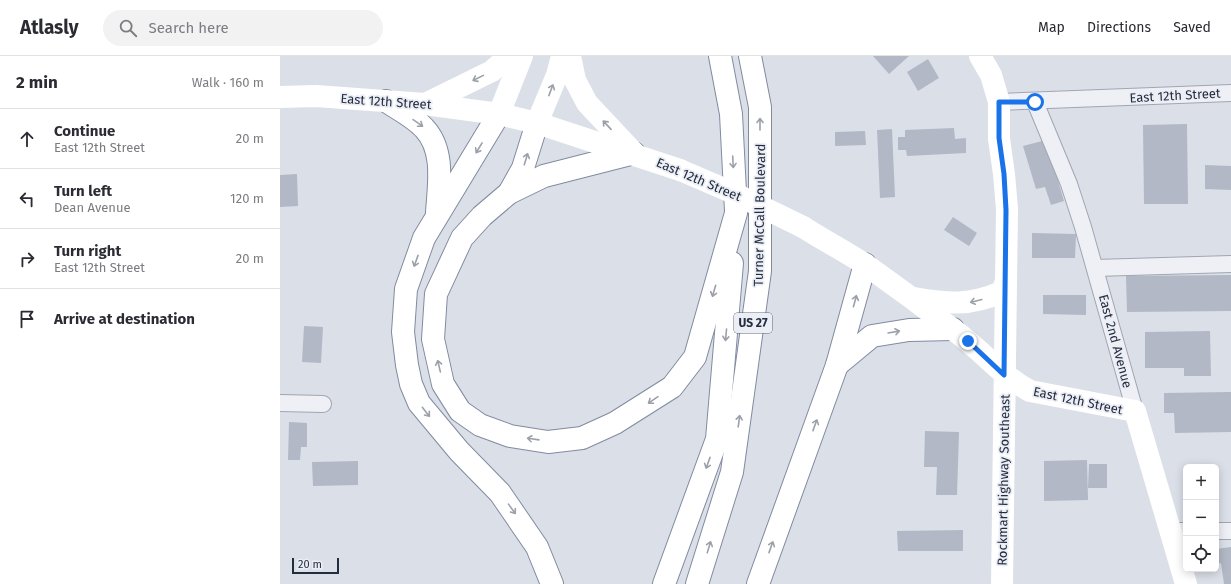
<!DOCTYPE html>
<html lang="en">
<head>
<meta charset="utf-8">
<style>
	body { margin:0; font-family:"Fira Sans",sans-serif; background:#f2f2f3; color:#2b2b33 }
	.controls { position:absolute; right:12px; bottom:12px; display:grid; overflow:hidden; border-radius:6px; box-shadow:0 2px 10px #0003 }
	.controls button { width:36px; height:36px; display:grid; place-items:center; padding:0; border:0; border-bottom:1px solid #e1e1e2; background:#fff; color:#2b2b33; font:20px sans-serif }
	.scale { position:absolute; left:12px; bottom:10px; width:47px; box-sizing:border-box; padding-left:4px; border:2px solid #242c3f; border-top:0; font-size:11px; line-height:14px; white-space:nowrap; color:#242c3f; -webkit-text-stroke:3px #ebeef5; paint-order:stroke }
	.stop { position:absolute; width:12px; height:12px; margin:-9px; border:3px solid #1a73e8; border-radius:50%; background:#fff }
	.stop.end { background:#1a73e8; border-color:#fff; box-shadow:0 1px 4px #0008 }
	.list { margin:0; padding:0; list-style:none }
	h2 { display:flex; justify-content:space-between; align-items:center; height:52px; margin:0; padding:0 16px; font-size:17px }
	h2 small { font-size:13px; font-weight:400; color:#7c7c81 }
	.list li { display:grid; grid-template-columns:26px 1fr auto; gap:12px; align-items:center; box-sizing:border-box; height:60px; padding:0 16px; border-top:1px solid #e1e1e2 }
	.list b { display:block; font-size:15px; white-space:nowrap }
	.list p { margin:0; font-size:13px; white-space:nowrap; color:#7c7c81 }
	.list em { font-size:13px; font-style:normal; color:#7c7c81 }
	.icon { flex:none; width:22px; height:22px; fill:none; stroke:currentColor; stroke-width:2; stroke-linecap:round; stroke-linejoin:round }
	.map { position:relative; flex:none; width:951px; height:528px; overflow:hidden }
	header { display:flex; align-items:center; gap:24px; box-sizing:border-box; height:56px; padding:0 20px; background:#fff; border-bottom:1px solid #e1e1e2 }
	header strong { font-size:19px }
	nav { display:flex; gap:22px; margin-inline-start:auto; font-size:14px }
	.search { width:280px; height:36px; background:#f2f2f3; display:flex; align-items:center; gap:10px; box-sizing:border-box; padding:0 14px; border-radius:22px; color:#7c7c81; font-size:15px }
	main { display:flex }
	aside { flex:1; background:#fff }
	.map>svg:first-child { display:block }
	.building { fill:#b2b8c5 }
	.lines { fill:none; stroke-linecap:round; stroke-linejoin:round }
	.street-casing { stroke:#a0a6b2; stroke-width:18 }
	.highway-casing { stroke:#818ba0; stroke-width:24 }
	.street { stroke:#eef0f6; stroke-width:16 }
	.secondary { stroke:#fff; stroke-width:22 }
	.highway { stroke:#fff; stroke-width:22 }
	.secondary-bridge { stroke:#fff; stroke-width:22 }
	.oneway { stroke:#9ca0a9 }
	.route { stroke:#1a73e8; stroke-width:5 }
	.labels { text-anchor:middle; stroke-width:3.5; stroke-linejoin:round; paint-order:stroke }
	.shield { fill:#ebeef5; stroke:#606676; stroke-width:1 }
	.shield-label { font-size:12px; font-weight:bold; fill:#242c3f }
	.street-label { font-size:13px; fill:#242c3f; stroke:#ebeef5 }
</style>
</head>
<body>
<header>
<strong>Atlasly</strong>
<div class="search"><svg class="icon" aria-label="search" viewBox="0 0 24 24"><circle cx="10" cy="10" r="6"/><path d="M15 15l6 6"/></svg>Search here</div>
<nav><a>Map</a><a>Directions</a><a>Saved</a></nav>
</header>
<main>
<aside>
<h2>2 min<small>Walk · 160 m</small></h2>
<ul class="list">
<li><svg class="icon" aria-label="ahead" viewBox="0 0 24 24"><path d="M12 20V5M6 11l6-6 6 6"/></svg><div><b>Continue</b><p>East 12th Street</p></div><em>20 m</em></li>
<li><svg class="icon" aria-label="left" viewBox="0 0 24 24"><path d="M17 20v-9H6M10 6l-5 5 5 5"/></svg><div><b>Turn left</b><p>Dean Avenue</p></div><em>120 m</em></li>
<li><svg class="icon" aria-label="right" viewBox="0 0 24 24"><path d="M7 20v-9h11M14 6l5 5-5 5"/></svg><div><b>Turn right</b><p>East 12th Street</p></div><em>20 m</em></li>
<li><svg class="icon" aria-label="arrive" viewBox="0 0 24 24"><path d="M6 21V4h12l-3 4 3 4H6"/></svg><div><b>Arrive at destination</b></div></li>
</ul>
</aside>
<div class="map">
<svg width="951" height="528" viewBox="0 0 951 528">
	<rect width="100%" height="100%" fill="#dbdfe8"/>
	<g class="building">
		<path d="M593,0H629L609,18Z"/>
		<path d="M648,3L659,22L638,35L627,16Z"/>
		<path d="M907,68L908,148H864L863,69Z"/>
		<path d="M674,72L675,83L686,82V97L627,100L626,94H618V81H625V74Z"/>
		<path d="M612,73L615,141L600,142L597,74Z"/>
		<path d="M585,75L586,89L555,90V76Z"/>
		<path d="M766,84L784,145L771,149L765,131L756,133L743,90Z"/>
		<path d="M925,109L951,110V134L925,133Z"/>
		<path d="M17,118L18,150L0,151V119Z"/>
		<path d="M673,161L697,177L689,190L664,174Z"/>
		<path d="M752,177L796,178L795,202H752Z"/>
		<path d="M951,219V255L847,256L846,220Z"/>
		<path d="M763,239H806V259L763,258Z"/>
		<path d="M24,270L43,271L41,307L22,306Z"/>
		<path d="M930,275L931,320H904V312H865V276Z"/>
		<path d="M951,336V376L895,377L894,357H884V337Z"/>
		<path d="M9,366L27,367V391H21L20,404H8Z"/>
		<path d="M645,375L679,376L677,439H656L657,411H644Z"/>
		<path d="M807,404L808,444L764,445V405Z"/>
		<path d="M78,405V429L33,430L32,406Z"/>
		<path d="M809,408H827V432H808Z"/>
		<path d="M683,474V495H618L617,475Z"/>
		<path d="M951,491V528H944L941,507L936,508V493Z"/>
	</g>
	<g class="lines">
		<g class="street-casing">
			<g id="street">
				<path d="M719,46L951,37"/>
				<path d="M755,46L789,128L803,171L855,355"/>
				<path d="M815,212L951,208"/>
				<path d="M0,347L43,348"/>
				<path d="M892,475H906"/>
				<path d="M936,475H951"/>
			</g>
		</g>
		<g class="highway-casing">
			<g id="highway">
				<path d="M440,0L451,58L456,155"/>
				<path d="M106,45C118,53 134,61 144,72C165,94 159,128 157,156"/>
				<path d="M219,58L144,182L126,233L123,276L127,309L131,328L139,347L179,395L220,437L257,491L272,528"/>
				<path d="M354,97L264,120L229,137L202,160L182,182L156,238L153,283L163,328L180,355L200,369L230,380L268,386L302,382L335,367L392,331L415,301L456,157"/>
				<path d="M229,137L243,112L257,67"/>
				<path d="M557,309L592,280L629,274L673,273"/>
				<path d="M384,528L437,383L452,207"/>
				<path d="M417,528L452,416L480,215V51L470,0"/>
				<path d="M478,528L557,309L585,208"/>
			</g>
		</g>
		<use href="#street" class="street"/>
		<g class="secondary">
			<path d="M290,0L295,24L307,47L353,96"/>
			<path d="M700,0L711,19L719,46V83L724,118L727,153L722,528"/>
			<path d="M0,41L36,40L145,48L219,58L257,67L400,114"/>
			<path d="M145,48L212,15L229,0"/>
			<path d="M219,58L242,0"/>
			<path d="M257,67L277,19L282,0"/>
			<path d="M523,171C543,184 565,195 586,209C617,231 648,254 679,278C704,297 722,320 750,335L855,355L906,528"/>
			<path d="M634,242C669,248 689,250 722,236L726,225"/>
		</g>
		<use href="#highway" class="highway"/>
		<path class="secondary-bridge" d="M400,114L449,135L523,171"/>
	</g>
	<defs><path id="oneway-shaft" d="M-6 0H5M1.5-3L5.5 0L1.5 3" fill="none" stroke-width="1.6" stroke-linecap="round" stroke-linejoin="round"/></defs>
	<g class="oneway">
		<use href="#oneway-shaft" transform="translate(198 22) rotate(154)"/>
		<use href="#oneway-shaft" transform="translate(271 34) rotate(-69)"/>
		<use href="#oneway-shaft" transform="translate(138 67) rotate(35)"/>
		<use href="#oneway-shaft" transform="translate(480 68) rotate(-90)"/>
		<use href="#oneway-shaft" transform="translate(327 69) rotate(-133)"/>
		<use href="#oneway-shaft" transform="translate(199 92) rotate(121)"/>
		<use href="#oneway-shaft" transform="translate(246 103) rotate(-73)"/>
		<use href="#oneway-shaft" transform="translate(453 106) rotate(87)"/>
		<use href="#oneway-shaft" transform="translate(136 205) rotate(110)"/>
		<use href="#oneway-shaft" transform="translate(434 235) rotate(106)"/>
		<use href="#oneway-shaft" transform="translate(575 245) rotate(-75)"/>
		<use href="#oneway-shaft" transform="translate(696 245) rotate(166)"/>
		<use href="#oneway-shaft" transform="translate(614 276) rotate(-10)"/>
		<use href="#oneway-shaft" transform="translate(446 279) rotate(95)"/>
		<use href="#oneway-shaft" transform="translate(159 310) rotate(-103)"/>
		<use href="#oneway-shaft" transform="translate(373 344) rotate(145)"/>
		<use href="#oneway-shaft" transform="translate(146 356) rotate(52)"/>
		<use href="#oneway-shaft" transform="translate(459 365) rotate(-82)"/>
		<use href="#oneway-shaft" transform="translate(535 369) rotate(-70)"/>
		<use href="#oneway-shaft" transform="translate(253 383) rotate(-172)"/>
		<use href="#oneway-shaft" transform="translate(428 407) rotate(110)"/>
		<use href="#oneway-shaft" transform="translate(232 453) rotate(54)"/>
		<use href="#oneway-shaft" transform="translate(429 491) rotate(-73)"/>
		<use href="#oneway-shaft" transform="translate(491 491) rotate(-70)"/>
	</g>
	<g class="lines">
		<path class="route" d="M688,285L724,319L726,154L724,118L719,82V46H755"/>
	</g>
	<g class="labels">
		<rect class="shield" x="454" y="257" width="38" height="20" rx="3"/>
		<g class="shield-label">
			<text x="473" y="271">US 27</text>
		</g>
		<g class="street-label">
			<text transform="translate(895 39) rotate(-3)" y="5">East 12th Street</text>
			<text transform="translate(106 45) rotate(4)" y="5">East 12th Street</text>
			<text transform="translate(419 123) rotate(23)" y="5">East 12th Street</text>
			<text transform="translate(479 159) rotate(-89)" y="5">Turner McCall Boulevard</text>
			<text transform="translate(836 285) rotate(75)" y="5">East 2nd Avenue</text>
			<text transform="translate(798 344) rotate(12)" y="5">East 12th Street</text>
			<text transform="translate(723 424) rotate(-89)" y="5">Rockmart Highway Southeast</text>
		</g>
	</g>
</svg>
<div class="controls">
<button>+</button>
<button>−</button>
<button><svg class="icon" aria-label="locate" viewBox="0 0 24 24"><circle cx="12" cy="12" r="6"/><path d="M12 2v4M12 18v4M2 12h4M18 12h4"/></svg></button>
</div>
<div class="scale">20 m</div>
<div class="stop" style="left:755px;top:46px"></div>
<div class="stop end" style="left:688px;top:285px"></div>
</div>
</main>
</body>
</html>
